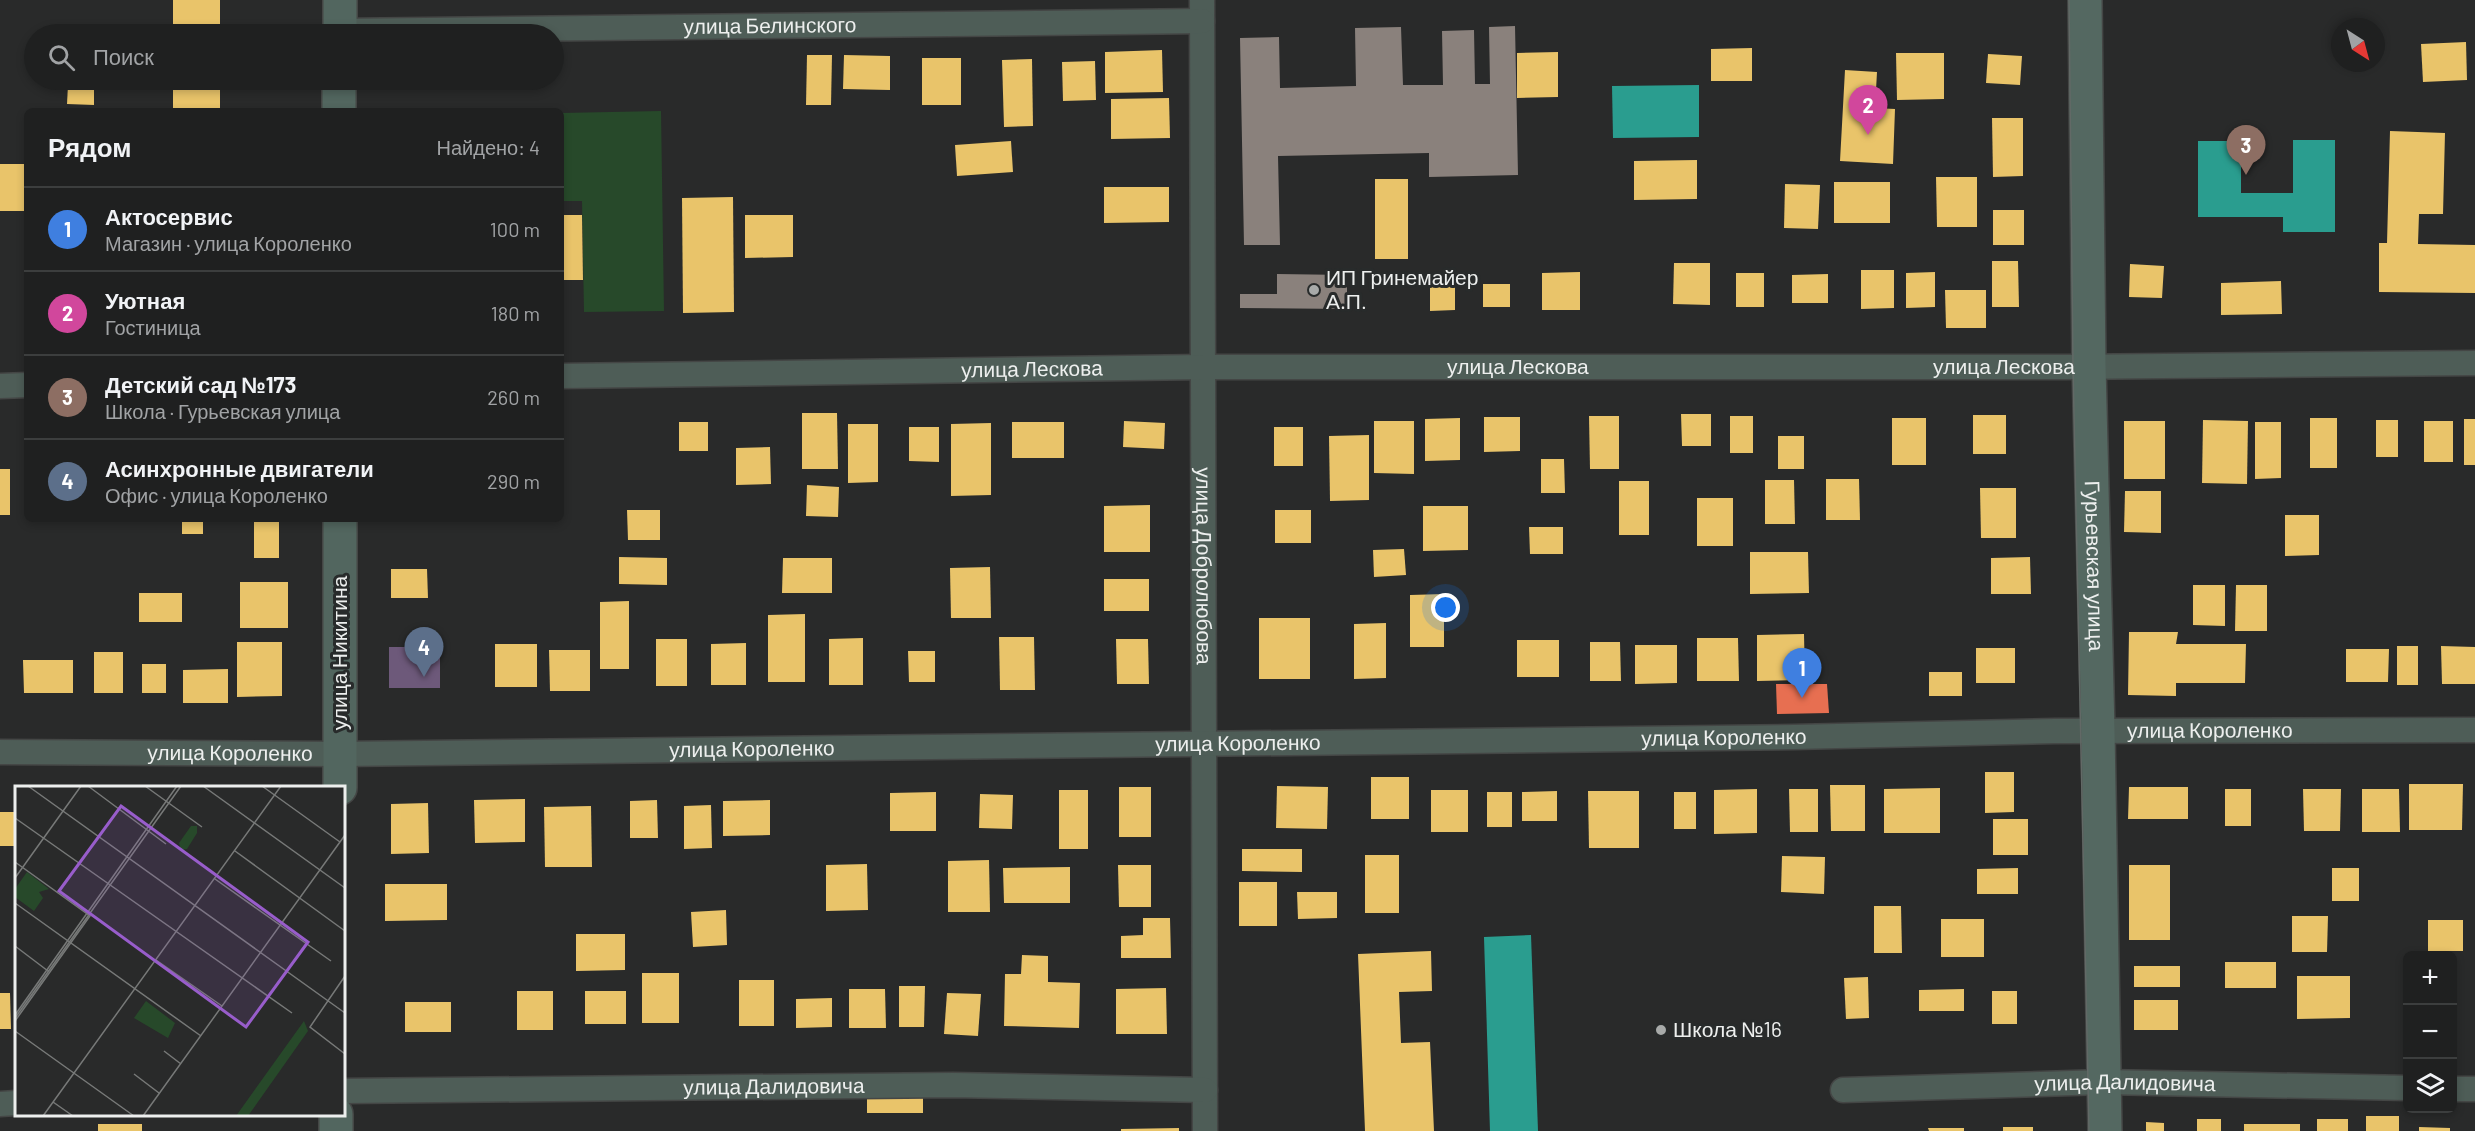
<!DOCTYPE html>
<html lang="ru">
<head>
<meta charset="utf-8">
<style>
	body { margin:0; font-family:Barlow,sans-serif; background:#272829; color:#f1f3f6 }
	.controls { position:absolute; right:18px; bottom:18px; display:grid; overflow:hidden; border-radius:9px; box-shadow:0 3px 9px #0003 }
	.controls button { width:54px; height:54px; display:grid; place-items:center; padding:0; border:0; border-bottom:2px solid #3c3e3e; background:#1f2020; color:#f1f3f6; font:30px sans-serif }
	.compass { position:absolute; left:2331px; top:18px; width:54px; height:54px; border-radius:50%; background:#1f2020; box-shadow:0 3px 9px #0003; rotate:144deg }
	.you { position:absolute; left:1446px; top:608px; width:21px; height:21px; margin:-15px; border:4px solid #fff; border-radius:50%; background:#1a73e8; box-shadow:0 0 0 9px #1a73e833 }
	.badge { display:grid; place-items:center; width:39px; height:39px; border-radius:50%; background:#a8aaa9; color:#fff; font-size:20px; font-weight:700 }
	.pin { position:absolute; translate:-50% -50px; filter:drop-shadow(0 2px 3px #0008) }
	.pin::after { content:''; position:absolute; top:32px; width:21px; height:18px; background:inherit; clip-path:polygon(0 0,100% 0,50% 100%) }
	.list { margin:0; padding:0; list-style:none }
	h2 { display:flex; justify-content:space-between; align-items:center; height:78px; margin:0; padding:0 24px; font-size:26px }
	h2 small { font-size:20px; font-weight:400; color:#a1a3a5 }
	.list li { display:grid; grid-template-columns:39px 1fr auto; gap:18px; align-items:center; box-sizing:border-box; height:84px; padding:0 24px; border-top:2px solid #3c3e3e }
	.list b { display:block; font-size:22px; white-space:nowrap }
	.list p { margin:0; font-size:20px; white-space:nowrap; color:#a1a3a5 }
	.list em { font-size:20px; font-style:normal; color:#a1a3a5 }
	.icon { flex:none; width:33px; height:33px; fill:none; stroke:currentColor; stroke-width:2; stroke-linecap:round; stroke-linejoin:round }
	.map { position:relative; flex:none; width:2475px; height:1131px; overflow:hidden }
	.search { position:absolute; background:#1f2020; box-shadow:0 3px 9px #0003; left:24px; top:24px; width:540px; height:66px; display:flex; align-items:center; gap:15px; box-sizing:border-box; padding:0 21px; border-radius:33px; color:#a1a3a5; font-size:22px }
	.panel { position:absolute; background:#1f2020; box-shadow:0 3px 9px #0003; left:24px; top:108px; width:540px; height:414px; border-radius:9px }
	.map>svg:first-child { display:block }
	.green { fill:#27492a }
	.homes { fill:#e9c46a }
	.shops { fill:#e76f51 }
	.offices { fill:#6d597a }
	.schools { fill:#2a9d8f }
	.industry { fill:#8a817c }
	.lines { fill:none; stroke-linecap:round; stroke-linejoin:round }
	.street-casing { stroke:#444645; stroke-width:27 }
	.secondary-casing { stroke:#444645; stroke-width:36 }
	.primary-casing { stroke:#444645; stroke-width:36 }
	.street { stroke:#4e5d57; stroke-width:24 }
	.secondary { stroke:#546861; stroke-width:33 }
	.primary { stroke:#52665f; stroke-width:33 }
	.tram { stroke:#626966; stroke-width:1.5 }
	.poi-dot { fill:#a8aaa9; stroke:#282b2b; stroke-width:2 }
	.labels { text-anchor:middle; stroke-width:6; stroke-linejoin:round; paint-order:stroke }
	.street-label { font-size:21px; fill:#edefee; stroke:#282b2b }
	.poi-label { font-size:21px; fill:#edefee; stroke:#282b2b; text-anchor:start }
	.inset-road { fill:none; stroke:#777978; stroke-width:1.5 }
	.view { fill:#985dcb; fill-opacity:0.15; stroke:#985dcb; stroke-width:3 }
	.inset-edge { fill:none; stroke:#edefee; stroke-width:3 }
</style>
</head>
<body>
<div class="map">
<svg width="2475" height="1131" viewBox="0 0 2475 1131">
	<rect width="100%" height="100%" fill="#292a2a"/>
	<path class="green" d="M661,111L664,311L584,312L582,201H561V113Z"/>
	<g class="homes">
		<rect x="173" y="0" width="47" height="34"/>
		<path d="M2466,42L2467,80L2423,82L2421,44Z"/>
		<path d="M1752,48V81H1711V49Z"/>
		<path d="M1162,50L1163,92L1105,93V52Z"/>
		<path d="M1558,52V97L1517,98V53Z"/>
		<path d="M1896,53H1944V99L1897,100Z"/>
		<path d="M1988,54L2022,56L2020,85L1986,83Z"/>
		<path d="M807,55H832L831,105H806Z"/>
		<path d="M844,55L890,56V90L843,89Z"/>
		<rect x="922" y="58" width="39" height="47"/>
		<path d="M1032,59L1033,126L1004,127L1002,60Z"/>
		<path d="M1095,61L1096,100L1063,101L1062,62Z"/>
		<path d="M1845,70L1877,72L1875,108L1895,109L1893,164L1840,161Z"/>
		<rect x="173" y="80" width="47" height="31"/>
		<path d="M68,85L94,86V105L67,104Z"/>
		<path d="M1169,98L1170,138L1111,139V99Z"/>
		<path d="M1992,118H2023V176L1993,177Z"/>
		<path d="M2390,131L2445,133L2443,214H2419L2418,244L2475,245V293L2379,292V243H2387Z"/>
		<path d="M1011,141L1013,172L957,176L955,145Z"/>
		<path d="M1697,160V199L1634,200V161Z"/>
		<rect x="0" y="164" width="24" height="47"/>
		<path d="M1936,177H1977V227H1937Z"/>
		<rect x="1375" y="179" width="33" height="80"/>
		<rect x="1834" y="182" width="56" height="41"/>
		<path d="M1785,184L1820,185L1818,229L1784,228Z"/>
		<path d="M1104,187H1169V222L1104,223Z"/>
		<path d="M733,197L734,312L683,313L682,198Z"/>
		<rect x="1993" y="210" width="31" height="35"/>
		<path d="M561,215H582L583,280H561Z"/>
		<path d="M745,215H793V257L745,258Z"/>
		<path d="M1992,261H2018L2019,307H1992Z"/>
		<path d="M1674,263H1710V305L1673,304Z"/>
		<path d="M2130,264L2164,266L2162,298L2129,297Z"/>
		<path d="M1861,270H1894V308L1861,309Z"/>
		<path d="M1580,272V310H1542V273Z"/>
		<path d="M1935,272V307L1906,308V273Z"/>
		<rect x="1736" y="273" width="28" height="34"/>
		<path d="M1828,274V303H1792V275Z"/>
		<path d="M1455,277V310L1430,311V278Z"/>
		<path d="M2281,281L2282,314L2221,315V283Z"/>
		<rect x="1483" y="284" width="27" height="23"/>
		<path d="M1945,290H1986V328H1946Z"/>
		<path d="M802,413H837L838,469H802Z"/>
		<path d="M1681,414H1711V446H1682Z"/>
		<rect x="1973" y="415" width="33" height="39"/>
		<path d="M1589,416H1619V469H1590Z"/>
		<rect x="1730" y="416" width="23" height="37"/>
		<path d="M1484,417H1520V451L1484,452Z"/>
		<path d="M1460,418V460L1425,461V419Z"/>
		<rect x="1892" y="418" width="34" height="47"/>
		<rect x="2310" y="418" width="27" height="50"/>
		<rect x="2464" y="419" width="11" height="46"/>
		<path d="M2203,420L2248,421L2247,484L2202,483Z"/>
		<rect x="2376" y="420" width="22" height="37"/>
		<path d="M1124,421L1165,423L1164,449L1123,447Z"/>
		<path d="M1374,421H1414V474L1374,473Z"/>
		<rect x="2124" y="421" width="41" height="58"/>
		<rect x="2424" y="421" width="29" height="41"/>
		<rect x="679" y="422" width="29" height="29"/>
		<rect x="1012" y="422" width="52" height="36"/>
		<path d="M2255,422H2281V478L2255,479Z"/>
		<path d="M991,423V495L951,496V424Z"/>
		<path d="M848,424H878V482L848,483Z"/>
		<path d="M909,427H939V462L909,461Z"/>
		<rect x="1274" y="427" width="29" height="39"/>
		<path d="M1369,435V500L1330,501L1329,436Z"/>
		<rect x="1778" y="436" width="26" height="33"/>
		<path d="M770,447L771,484L736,485V448Z"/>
		<path d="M1541,459H1564L1565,493H1541Z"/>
		<rect x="0" y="469" width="10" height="46"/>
		<path d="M1826,479H1859L1860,520H1826Z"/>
		<path d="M1765,480H1794L1795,524H1765Z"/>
		<rect x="1619" y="481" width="30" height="54"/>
		<path d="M807,485L839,487L838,517L806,516Z"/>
		<path d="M1980,488H2016V538H1981Z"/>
		<path d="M2125,491H2161V533L2124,532Z"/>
		<rect x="1697" y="498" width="36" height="48"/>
		<path d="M1150,505V552H1104V506Z"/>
		<path d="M1423,506H1468V550L1423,551Z"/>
		<path d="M627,510H660V540H628Z"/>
		<rect x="1275" y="510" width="36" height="33"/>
		<path d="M2285,515H2319V555L2285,556Z"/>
		<rect x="182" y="519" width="21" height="15"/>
		<rect x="254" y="519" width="25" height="39"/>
		<path d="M1529,527H1563V554H1530Z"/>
		<path d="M1404,549L1406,575L1374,577L1373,550Z"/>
		<path d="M1750,552H1808L1809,593L1750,594Z"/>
		<path d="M619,557L667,558V585L619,584Z"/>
		<path d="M2030,557L2031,594H1991V558Z"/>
		<path d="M783,558H832V593H782Z"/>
		<path d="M990,567L991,618H951L950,568Z"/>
		<path d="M391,569H427L428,598H391Z"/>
		<rect x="1104" y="579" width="45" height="32"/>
		<rect x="240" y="582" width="48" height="46"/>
		<path d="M2193,585H2225V626L2193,625Z"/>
		<path d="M2236,585H2267V631H2235Z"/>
		<rect x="139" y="593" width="43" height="29"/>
		<path d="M1444,594V647H1410V595Z"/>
		<path d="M629,601V669H600V602Z"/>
		<path d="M805,614V682H768V615Z"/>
		<rect x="1259" y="618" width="51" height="61"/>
		<path d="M1386,623V678L1354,679V624Z"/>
		<path d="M2129,632H2178L2176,644H2246L2245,683H2176V696L2128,695Z"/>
		<path d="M1804,634L1805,680L1757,681V635Z"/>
		<path d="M999,637H1034L1035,690H1000Z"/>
		<path d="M863,638V685H829V639Z"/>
		<path d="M1697,638H1738L1739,681H1697Z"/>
		<rect x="656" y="639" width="31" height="47"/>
		<path d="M1116,639H1148L1149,684H1117Z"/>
		<rect x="1517" y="640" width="42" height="37"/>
		<path d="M237,642H282V696L237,697Z"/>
		<path d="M1590,642H1620L1621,681H1590Z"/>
		<path d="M746,643V685H711V644Z"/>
		<rect x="495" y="644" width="42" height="43"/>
		<path d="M1635,645H1677V683L1635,684Z"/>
		<rect x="2397" y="646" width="21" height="39"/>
		<path d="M2441,646L2475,647V684H2442Z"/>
		<rect x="1976" y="648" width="39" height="35"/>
		<path d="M2346,649H2389L2388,682H2346Z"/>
		<path d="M549,650H590V691H550Z"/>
		<path d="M908,651H935V682H909Z"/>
		<rect x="94" y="652" width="29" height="41"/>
		<path d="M23,660H73V693H24Z"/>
		<rect x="142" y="664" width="24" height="29"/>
		<path d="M228,669V703H183V670Z"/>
		<rect x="1929" y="672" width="33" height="24"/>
		<path d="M1985,772H2014V812L1985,813Z"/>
		<rect x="1371" y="777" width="38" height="42"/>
		<path d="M2409,784H2463L2462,830H2409Z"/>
		<path d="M1830,785H1865V831H1831Z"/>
		<path d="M1277,786L1328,787L1327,829L1276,828Z"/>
		<rect x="1119" y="787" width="32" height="50"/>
		<path d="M2129,787H2188V819H2128Z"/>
		<path d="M1940,788V833H1884V789Z"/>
		<path d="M1757,789V833L1714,834V790Z"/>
		<path d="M1789,789H1818V832H1790Z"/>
		<rect x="2225" y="789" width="26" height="37"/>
		<path d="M2303,789H2341L2340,831H2304Z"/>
		<path d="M2362,789H2399L2400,832H2362Z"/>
		<rect x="1059" y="790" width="29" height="59"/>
		<rect x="1431" y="790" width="37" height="42"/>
		<path d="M1557,791V821H1522V792Z"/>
		<path d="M1588,791H1639V848H1589Z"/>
		<path d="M936,792V831H890V793Z"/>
		<rect x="1487" y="792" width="25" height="35"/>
		<rect x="1674" y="792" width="22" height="37"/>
		<path d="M980,794L1013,795L1012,829L979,828Z"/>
		<path d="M525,799V842L475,843L474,800Z"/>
		<path d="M657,800L658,838H630V801Z"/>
		<path d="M770,800V835L723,836V801Z"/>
		<path d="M428,803L429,853L391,854V804Z"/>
		<path d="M711,805L712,848L684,849V806Z"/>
		<path d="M591,806L592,867H545L544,807Z"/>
		<rect x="0" y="812" width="16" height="34"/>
		<rect x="1993" y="819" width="35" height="36"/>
		<path d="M1242,849H1302V872L1242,871Z"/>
		<rect x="1365" y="855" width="34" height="58"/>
		<path d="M1782,856L1825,857L1824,894L1781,892Z"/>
		<path d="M989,860L990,912H948V861Z"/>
		<path d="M867,864L868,910L826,911V865Z"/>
		<path d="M1118,865H1151V907H1119Z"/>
		<rect x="2129" y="865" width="41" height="75"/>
		<path d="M1070,867V903H1004L1003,868Z"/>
		<path d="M2018,868V894H1977V869Z"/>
		<rect x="2332" y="868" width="27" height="33"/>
		<rect x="1239" y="882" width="38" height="44"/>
		<path d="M385,884H447V920L385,921Z"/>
		<path d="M1297,892H1337V918L1298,919Z"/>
		<path d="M1874,906H1901L1902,953H1874Z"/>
		<path d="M726,910L727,945L693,947L691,912Z"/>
		<path d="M2292,916H2328L2327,952H2292Z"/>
		<path d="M1143,918H1170L1171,958H1121V936L1143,935Z"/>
		<rect x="1941" y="919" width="43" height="38"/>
		<rect x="2428" y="920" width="35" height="31"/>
		<path d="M576,934H625V970L576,971Z"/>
		<path d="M1431,951L1432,991L1399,992L1401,1043L1430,1042L1434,1131H1365L1358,954Z"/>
		<path d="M1022,955L1048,956V982L1080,983L1079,1028L1004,1026L1005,974H1021Z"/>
		<rect x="2225" y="962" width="51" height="26"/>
		<rect x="2134" y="966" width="46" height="21"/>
		<rect x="642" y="973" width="37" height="50"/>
		<path d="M2297,976H2350V1018L2297,1019Z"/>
		<path d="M1868,977L1869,1018L1846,1019L1844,978Z"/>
		<rect x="739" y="980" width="35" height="46"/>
		<path d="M899,986H925L924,1027H899Z"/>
		<path d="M1166,988L1167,1034H1116V989Z"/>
		<path d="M849,989H885L886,1028H849Z"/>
		<path d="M1964,989V1011H1919V990Z"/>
		<rect x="517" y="991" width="36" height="39"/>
		<rect x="585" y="991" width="41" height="33"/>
		<rect x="1992" y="991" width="25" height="33"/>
		<rect x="2452" y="991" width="5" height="30"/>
		<path d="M0,993H10L11,1029H0Z"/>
		<path d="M947,993L981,994L978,1036L944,1034Z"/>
		<path d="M832,998V1027L796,1028V999Z"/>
		<rect x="2134" y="1000" width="44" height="30"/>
		<rect x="405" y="1002" width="46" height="30"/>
		<rect x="867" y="1090" width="56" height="23"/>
		<rect x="2366" y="1116" width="33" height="15"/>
		<rect x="2197" y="1119" width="24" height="12"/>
		<rect x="2317" y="1119" width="31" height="12"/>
		<path d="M2146,1122L2164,1123V1131H2146Z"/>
		<rect x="98" y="1124" width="44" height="7"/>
		<rect x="2244" y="1124" width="56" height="7"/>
		<rect x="2003" y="1127" width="30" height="4"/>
		<path d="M2419,1127L2450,1128V1131H2419Z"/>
		<path d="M1179,1128V1131H1121V1129Z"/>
		<path d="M1928,1128H1964V1131H1929Z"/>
	</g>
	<path class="shops" d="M1776,684H1827L1829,713L1777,714Z"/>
	<rect class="offices" x="389" y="647" width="51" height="41"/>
	<g class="schools">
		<path d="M1699,85V137L1613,138L1612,86Z"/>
		<path d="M2293,140H2335V232H2283V217H2198V141H2241V193H2293Z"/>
		<path d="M1531,935L1538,1131H1490L1484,937Z"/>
	</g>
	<g class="industry">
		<path d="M1515,26L1518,175L1429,177V153L1278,156L1280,245H1244L1240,38L1279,37L1280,88L1356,86L1355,28L1401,27L1403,85H1443L1442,31L1474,30L1475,84H1490L1489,27Z"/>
		<path d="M1277,274L1347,275V309L1240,308V294H1277Z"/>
	</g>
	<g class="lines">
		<g class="street-casing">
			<g id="street">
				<path id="s1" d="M1202,0L1205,1131"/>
				<path id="s2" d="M340,31L1202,21"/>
				<path id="s3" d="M561,376L1203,367H2066L2475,363"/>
				<path d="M0,386L27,385"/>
				<path id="s4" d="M0,752L340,754L1794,737L2055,731L2475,730"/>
				<path d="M2452,1089H2475"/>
				<path id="s5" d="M1843,1090L2104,1082L2408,1088"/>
				<path id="s6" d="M344,1091L953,1085L1205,1090"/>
				<path d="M0,1104L16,1103"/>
			</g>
		</g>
		<g class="secondary-casing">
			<g id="secondary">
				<path id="s7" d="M2085,0L2089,365L2098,731L2105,1131"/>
			</g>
		</g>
		<g class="primary-casing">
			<g id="primary">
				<path d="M340,0V34"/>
				<path d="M339,111V80"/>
				<path d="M340,788V519"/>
				<path d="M336,1114V1131"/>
			</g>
		</g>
		<use href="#street" class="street"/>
		<use href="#secondary" class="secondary"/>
		<use href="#primary" class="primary"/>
		<path class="tram" d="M2069,0L2073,366L2089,1131"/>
	</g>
	<g class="poi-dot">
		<circle cx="1314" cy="290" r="6"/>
		<circle cx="1661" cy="1030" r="6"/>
	</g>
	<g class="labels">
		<g class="street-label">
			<text dy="7" stroke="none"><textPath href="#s2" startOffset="430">улица Белинского</textPath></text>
			<text dy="7" stroke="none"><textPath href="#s3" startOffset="1443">улица Лескова</textPath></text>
			<text dy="7" stroke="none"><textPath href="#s3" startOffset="957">улица Лескова</textPath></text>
			<text dy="7" stroke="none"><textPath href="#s3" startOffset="471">улица Лескова</textPath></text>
			<text dy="7" stroke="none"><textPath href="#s1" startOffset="566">улица Добролюбова</textPath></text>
			<text dy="7" stroke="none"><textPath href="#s7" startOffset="566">Гурьевская улица</textPath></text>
			<text transform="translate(340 653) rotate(-90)" y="7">улица Никитина</text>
			<text dy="7" stroke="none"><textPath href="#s4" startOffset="2210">улица Короленко</textPath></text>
			<text dy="7" stroke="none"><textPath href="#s4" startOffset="1724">улица Короленко</textPath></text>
			<text dy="7" stroke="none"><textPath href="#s4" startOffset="1238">улица Короленко</textPath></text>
			<text dy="7" stroke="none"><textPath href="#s4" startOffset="752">улица Короленко</textPath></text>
			<text dy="7" stroke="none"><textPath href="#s4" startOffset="230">улица Короленко</textPath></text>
			<text dy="7" stroke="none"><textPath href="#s5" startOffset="282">улица Далидовича</textPath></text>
			<text dy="7" stroke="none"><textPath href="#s6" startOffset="430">улица Далидовича</textPath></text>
		</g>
		<g class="poi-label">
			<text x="1326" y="285">ИП Гринемайер<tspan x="1326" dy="24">А.П.</tspan></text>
			<text x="1673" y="1037">Школа №16</text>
		</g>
	</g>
	<g transform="translate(15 786)">
		<rect width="330" height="330" fill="#292a2a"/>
		<path d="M12,86L34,103L24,106L28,112L19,125L0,111V103Z" fill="#27492a"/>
		<path d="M176,40H182V47L172,63L166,64L164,57ZM131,215L160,237L153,252L119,232ZM289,235L293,245L233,330H221Z" fill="#27492a"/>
		<path class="inset-road" d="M13,0L330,227M73,0L151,58M130,0L187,41M188,0L330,102M247,0L325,56M0,32L277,227M220,65L330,145M0,76L75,130L0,235M0,92L66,0M200,93L316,175M0,117L186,250M0,160L33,185M141,174L207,220M330,190L295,241L330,268M0,229L162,0M0,232L166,0M0,245L119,330M149,265L166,278M119,288L144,307M38,316L58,330M28,330L266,0M128,330L330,49"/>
		<path class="view" d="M106,20L293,156L231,241L44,105Z"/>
		<rect width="330" height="330" class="inset-edge"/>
	</g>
</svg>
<div class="controls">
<button>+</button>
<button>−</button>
<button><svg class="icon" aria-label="layers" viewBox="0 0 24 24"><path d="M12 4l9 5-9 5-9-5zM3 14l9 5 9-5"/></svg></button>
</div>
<svg class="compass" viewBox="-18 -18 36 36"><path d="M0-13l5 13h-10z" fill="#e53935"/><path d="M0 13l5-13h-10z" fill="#a1a3a5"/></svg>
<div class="you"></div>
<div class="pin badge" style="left:1802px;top:698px;background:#3f7fe0">1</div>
<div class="pin badge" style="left:1868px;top:135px;background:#d1479c">2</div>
<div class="pin badge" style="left:2246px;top:175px;background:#8d6e63">3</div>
<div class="pin badge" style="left:424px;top:677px;background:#5c6f8a">4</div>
<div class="search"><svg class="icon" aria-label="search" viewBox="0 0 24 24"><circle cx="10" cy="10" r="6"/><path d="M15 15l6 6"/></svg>Поиск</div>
<section class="panel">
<h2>Рядом<small>Найдено: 4</small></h2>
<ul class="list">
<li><span class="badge" style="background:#3f7fe0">1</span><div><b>Актосервис</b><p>Магазин · улица Короленко</p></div><em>100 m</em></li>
<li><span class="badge" style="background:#d1479c">2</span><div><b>Уютная</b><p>Гостиница</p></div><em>180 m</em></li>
<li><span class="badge" style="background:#8d6e63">3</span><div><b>Детский сад №173</b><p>Школа · Гурьевская улица</p></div><em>260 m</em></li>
<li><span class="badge" style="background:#5c6f8a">4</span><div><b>Асинхронные двигатели</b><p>Офис · улица Короленко</p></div><em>290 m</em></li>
</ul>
</section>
</div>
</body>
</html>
